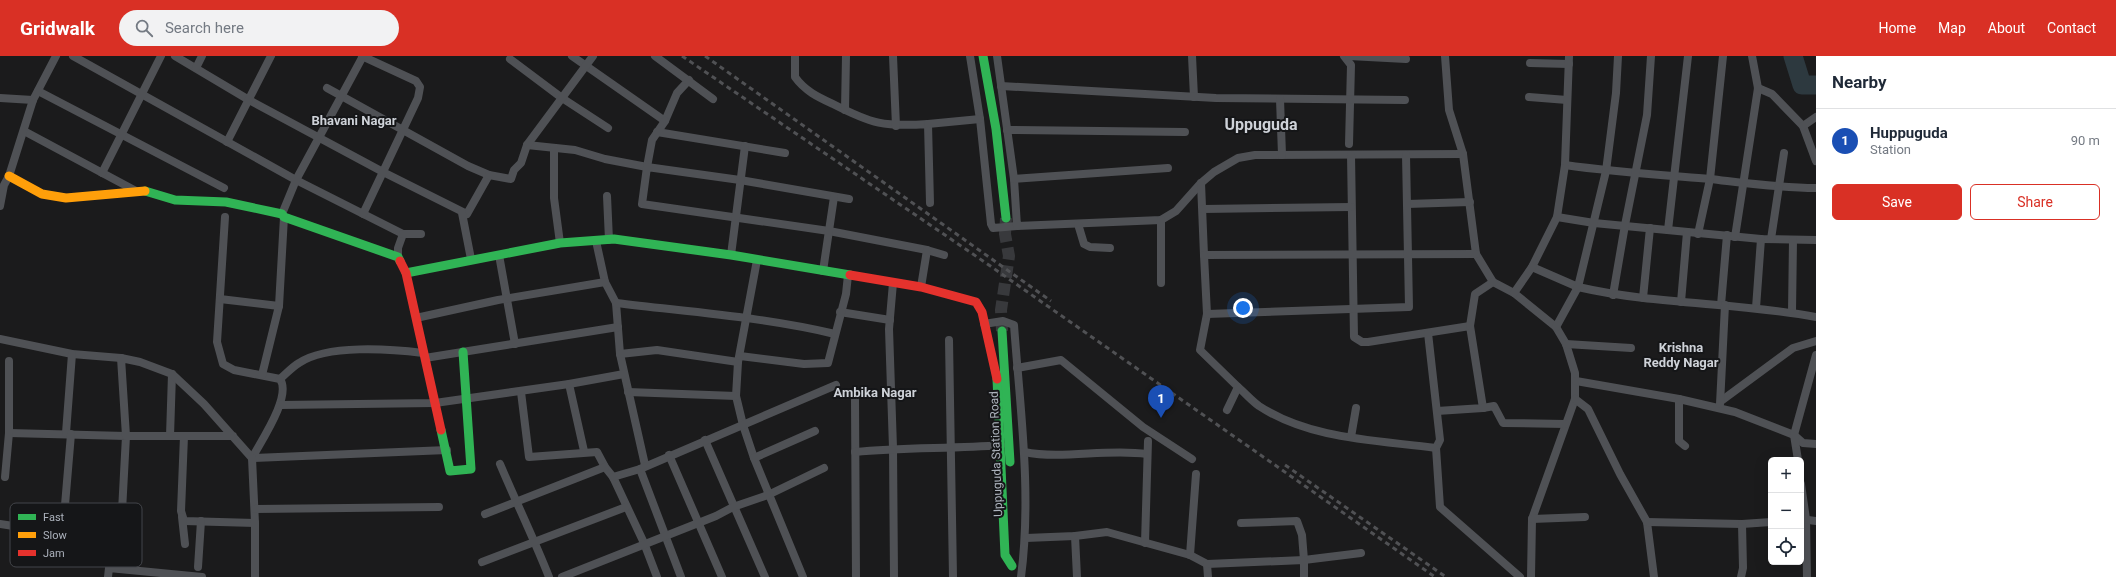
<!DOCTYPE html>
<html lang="en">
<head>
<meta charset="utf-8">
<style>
	body { margin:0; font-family:Roboto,sans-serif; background:#f2f2f3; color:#1f2937 }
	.controls { position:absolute; right:12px; bottom:12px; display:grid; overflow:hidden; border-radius:6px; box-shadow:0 4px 16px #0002 }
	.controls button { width:36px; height:36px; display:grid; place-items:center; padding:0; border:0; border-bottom:1px solid #e0e1e3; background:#fff; color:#1f2937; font:20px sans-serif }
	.you { position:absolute; left:1243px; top:252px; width:14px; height:14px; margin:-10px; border:3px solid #fff; border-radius:50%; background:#1a73e8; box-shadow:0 0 0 6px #1a73e833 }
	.badge { display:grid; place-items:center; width:26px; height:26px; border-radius:50%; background:#d93025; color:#fff; font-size:13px; font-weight:700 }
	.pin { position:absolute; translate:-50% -33px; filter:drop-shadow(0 1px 2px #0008) }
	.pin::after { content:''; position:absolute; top:21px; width:14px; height:12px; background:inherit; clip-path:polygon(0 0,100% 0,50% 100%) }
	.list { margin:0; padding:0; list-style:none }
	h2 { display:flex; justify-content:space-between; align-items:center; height:52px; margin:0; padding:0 16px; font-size:17px }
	h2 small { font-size:13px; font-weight:400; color:#747a83 }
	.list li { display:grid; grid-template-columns:26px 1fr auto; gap:12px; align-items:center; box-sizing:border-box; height:64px; padding:0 16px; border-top:1px solid #e0e1e3 }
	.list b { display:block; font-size:15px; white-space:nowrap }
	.list p { margin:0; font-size:13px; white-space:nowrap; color:#747a83 }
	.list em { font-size:13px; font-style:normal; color:#747a83 }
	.actions { display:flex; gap:8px; padding:12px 16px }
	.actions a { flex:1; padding:9px 0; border:1px solid #d93025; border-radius:6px; text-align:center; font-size:14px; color:#d93025 }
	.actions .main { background:#d93025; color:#fff }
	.icon { flex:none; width:22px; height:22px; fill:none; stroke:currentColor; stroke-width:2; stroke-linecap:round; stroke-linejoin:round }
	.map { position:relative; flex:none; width:1816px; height:521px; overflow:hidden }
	header { display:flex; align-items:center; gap:24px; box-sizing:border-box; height:56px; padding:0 20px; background:#d93025; color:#fff }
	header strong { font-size:19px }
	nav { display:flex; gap:22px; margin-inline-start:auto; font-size:14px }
	.search { width:280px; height:36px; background:#f2f2f3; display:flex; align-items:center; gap:10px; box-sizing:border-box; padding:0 14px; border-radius:22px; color:#747a83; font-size:15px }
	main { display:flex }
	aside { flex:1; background:#fff }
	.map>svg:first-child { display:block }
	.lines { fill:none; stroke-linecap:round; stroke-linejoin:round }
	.river { stroke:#2d393f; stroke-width:19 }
	.secondary-tunnel { stroke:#38393c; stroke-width:12; stroke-dasharray:12 6; stroke-linecap:butt }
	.street { stroke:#4f5155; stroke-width:8 }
	.fast { stroke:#30b455; stroke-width:9 }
	.slow { stroke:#ff9f0a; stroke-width:9 }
	.jam { stroke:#e5322d; stroke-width:9 }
	.rail { stroke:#505154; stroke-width:3; stroke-dasharray:5 4; stroke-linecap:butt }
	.labels { text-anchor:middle; stroke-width:4; stroke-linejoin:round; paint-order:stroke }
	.street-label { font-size:12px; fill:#adb3bd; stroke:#151618 }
	.neighbourhood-label { font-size:13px; font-weight:bold; fill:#ced2d8; stroke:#151618 }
	.district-label { font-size:16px; font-weight:bold; fill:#ced2d8; stroke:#151618 }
	.key { fill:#151618; stroke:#43454a; stroke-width:1 }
	.key-label { font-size:11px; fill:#adb3bd }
</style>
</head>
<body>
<header>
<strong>Gridwalk</strong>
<div class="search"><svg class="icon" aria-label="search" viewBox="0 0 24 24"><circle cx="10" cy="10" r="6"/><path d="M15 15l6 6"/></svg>Search here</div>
<nav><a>Home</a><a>Map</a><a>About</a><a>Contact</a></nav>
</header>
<main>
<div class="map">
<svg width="1816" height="521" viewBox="0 0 1816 521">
	<rect width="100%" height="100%" fill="#1b1b1c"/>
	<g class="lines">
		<path class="river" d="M1793,0L1802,29H1816"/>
		<path class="secondary-tunnel" d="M1002,275L1001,254L1009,200L1005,178L1006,162"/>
		<g class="street">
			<path d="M73,0L296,124L403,178L398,192V201"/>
			<path d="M175,0L249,44L383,116L467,158L489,119L468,110L327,32"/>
			<path d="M362,0L416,25L420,31L418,42L363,158"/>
			<path d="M572,0L665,65L677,37L689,24"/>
			<path d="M655,0L713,43"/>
			<path d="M795,0V21C805,35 818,41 833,48C872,68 884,71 928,68L930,147"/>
			<path d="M893,0L896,70"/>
			<path d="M970,0L980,63L991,168L993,172L1017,170"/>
			<path d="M997,0L1014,123L1017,170L1161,164L1176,155L1201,127L1214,116L1238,102L1255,99L1463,98"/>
			<path d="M1192,0L1194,41"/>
			<path d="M1344,0L1351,9L1349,88"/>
			<path d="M1349,0L1406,3"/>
			<path d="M1445,0L1449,54L1463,98L1476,198L1493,226L1514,237L1556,271L1566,288L1575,317V343L1532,463L1531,521"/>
			<path d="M510,3L562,42L608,72"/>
			<path d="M1530,7L1569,8"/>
			<path d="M196,12L202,0"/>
			<path d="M1001,30L1216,42L1405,44"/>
			<path d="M1758,32L1772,38L1803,70L1816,105"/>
			<path d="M38,35L224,132"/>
			<path d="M1529,41L1567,44"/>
			<path d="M0,42L33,44"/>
			<path d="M1280,43L1282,99"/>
			<path d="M845,54L846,0"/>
			<path d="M928,68L980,63"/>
			<path d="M1803,70L1816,61"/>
			<path d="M1007,74L1185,76"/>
			<path d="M24,75L136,135"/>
			<path d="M657,76L785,97"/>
			<path d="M227,86L271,0"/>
			<path d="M527,89L575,94L605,103L647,111L652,84L665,65"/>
			<path d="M554,92V142L560,187"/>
			<path d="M1351,99L1354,281L1362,286H1368L1470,270L1483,352L1437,355"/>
			<path d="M1565,109C1613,116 1661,119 1710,123C1745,127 1780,132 1816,132"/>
			<path d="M102,117L161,0"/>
			<path d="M489,119L511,123L514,114L521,107L527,89L593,0"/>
			<path d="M1014,123L1168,112"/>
			<path d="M1201,127L1204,199L1476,198"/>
			<path d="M607,140L609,184"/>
			<path d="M849,143L740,124L647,111L642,148L829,175L927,194L944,199"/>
			<path d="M1407,148L1470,146"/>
			<path d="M0,150L4,129L9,120L33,44L56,0"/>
			<path d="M1203,153L1351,151"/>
			<path d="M462,157L471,203"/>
			<path d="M282,158L296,124L363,0"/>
			<path d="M225,161L217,286L223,308L234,314L280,323C292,340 261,385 252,402L447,394"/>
			<path d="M1557,161L1594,167L1761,183L1816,184"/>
			<path d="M1161,164V227"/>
			<path d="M1078,168L1084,188L1090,191L1110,192"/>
			<path d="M1668,174L1688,0"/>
			<path d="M403,178H421"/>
			<path d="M1698,178L1710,123L1723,0"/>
			<path d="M1735,181L1758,32L1752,0"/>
			<path d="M1771,183L1784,97"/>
			<path d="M596,185L605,226L616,247L620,298L645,409"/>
			<path d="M499,199L515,288"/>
			<path d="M731,199L745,90"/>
			<path d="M1204,199L1207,258L1200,294L1238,331L1227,354"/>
			<path d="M757,204L738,306L736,340L743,369L754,402L803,521"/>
			<path d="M1532,211L1578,231L1606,115L1616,37L1618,0"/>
			<path d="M823,215L834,141"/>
			<path d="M893,227L889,273L893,392L894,521"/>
			<path d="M921,231L927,194"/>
			<path d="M1514,237L1532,211L1557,161L1565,109L1569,0"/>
			<path d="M1613,239L1625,169L1647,59L1651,0"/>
			<path d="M1643,242L1650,172"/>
			<path d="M220,243L279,250"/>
			<path d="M1681,246L1687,176"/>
			<path d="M616,247C689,256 764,261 835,278"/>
			<path d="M1721,249L1727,179"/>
			<path d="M1756,252L1761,183"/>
			<path d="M840,256L890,264"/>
			<path d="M1792,256L1793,184"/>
			<path d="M1207,258L1409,251L1406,99"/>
			<path d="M416,262L498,244L605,226"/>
			<path d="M984,268L1003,265L1014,269C1020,352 1032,437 1021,521"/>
			<path d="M1470,270L1475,238L1493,226"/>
			<path d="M1556,271L1578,231C1656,249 1737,246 1816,261"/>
			<path d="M1428,277L1440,384L1436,392L1440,451L1520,521"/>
			<path d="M0,283L72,298L121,302"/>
			<path d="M949,284L953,521"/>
			<path d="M1566,288L1631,292"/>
			<path d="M620,298L657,294L738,306"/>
			<path d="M740,300L804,308L828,307L846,238L848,219"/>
			<path d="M425,302L618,271"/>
			<path d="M1017,312L1061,304L1143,371L1192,403"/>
			<path d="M262,319L279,250L284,161"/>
			<path d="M280,323C286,318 292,311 299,307C327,288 391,293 423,297"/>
			<path d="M1576,325L1679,343L1735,356L1794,379L1803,387L1816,388"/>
			<path d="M569,328L584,395"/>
			<path d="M1238,331C1245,337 1252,345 1259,350C1311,384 1377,384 1436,392"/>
			<path d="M521,336L529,401L597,396L605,411L613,421L644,487L657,521"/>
			<path d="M628,336L736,340"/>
			<path d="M1575,343L1588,353L1620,418L1647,466L1654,521"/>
			<path d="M1679,343V385L1685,390"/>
			<path d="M855,344L856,521"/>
			<path d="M1721,345L1793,292L1816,285"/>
			<path d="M1720,348L1725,249"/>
			<path d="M280,349L435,347L569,328L624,318"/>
			<path d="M1483,352L1494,350L1503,367L1565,368"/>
			<path d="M9,377L126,380L120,493"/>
			<path d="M66,377L72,298"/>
			<path d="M170,380L172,318"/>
			<path d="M184,380L181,455L184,465L255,467"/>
			<path d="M233,380H126L121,302L140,306L172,318L204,348L252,402L255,467V521"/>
			<path d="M1351,381L1356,352"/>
			<path d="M705,384L765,521"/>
			<path d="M855,396C904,391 953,393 1001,389"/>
			<path d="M1024,396C1064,404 1106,392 1147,398"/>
			<path d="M669,399L722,521"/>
			<path d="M754,402L815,375"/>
			<path d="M1798,404L1794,379L1816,299"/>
			<path d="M500,408C516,446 534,483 549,521"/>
			<path d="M640,413L681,521"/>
			<path d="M5,421L9,377V305"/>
			<path d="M613,421L640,413L836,329"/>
			<path d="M1801,428L1806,463L1807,521"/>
			<path d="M65,449L71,378"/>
			<path d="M255,453L439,451"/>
			<path d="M485,458L605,411"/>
			<path d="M182,461L185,488"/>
			<path d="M1532,463L1585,461"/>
			<path d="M1801,463L1816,465"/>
			<path d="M1647,466L1742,468L1771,466"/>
			<path d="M1241,467L1297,465L1302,479L1304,504L1361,497"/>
			<path d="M0,468L33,473L120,493V513"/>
			<path d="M1075,480L1077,521"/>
			<path d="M1026,482L1075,480L1107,476L1190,499L1207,508L1208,521"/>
			<path d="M1145,487L1148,385"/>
			<path d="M1190,499L1196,418"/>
			<path d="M482,506L626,451"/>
			<path d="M1207,508L1304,504V521"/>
			<path d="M198,511L201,465"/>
			<path d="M108,521L109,512L202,521"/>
			<path d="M562,521L716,460L733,451L768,439L824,412"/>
			<path d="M1741,521L1743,512L1742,468"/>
		</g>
		<g class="fast">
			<path d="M983,0L996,73L1006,162"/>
			<path d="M145,135L175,144L226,146L282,158L284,161L398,201L400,205"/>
			<path d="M406,217L560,187L614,183L731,199L850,219"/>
			<path d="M1002,275L1010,406"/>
			<path d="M997,323L1005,499L1012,510"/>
			<path d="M441,374L450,415L471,413L463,296"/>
		</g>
		<path class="slow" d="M9,120L42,138L66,142L145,135"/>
		<g class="jam">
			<path d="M400,205L406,217L441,374"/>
			<path d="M850,219L921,231L976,246L982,256L997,323"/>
		</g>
		<g class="rail">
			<path d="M682,0L986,207L1435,521"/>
			<path d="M705,0L1051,245"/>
			<path d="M1285,409L1446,521"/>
		</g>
	</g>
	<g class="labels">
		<g class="street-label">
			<text transform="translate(996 398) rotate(-92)" y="4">Uppuguda Station Road</text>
		</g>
		<g class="neighbourhood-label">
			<text x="354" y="69">Bhavani Nagar</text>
			<text x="1681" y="296">Krishna<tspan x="1681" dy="15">Reddy Nagar</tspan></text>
			<text x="875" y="341">Ambika Nagar</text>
		</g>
		<g class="district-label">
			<text x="1261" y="74">Uppuguda</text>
		</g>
	</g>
	<rect x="10" y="447" width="132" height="64" rx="6" class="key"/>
	<rect x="18" y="458" width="18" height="6" fill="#30b455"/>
	<rect x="18" y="476" width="18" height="6" fill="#ff9f0a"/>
	<rect x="18" y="494" width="18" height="6" fill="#e5322d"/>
	<g class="key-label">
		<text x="43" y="465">Fast</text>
		<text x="43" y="483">Slow</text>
		<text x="43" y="501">Jam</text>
	</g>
</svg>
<div class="controls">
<button>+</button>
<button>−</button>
<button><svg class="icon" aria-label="locate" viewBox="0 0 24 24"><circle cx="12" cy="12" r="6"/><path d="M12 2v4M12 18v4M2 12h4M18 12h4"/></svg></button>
</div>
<div class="you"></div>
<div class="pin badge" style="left:1161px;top:362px;background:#1a4fb4">1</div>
</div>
<aside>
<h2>Nearby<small></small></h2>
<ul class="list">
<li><span class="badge" style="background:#1a4fb4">1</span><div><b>Huppuguda</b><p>Station</p></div><em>90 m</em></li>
</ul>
<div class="actions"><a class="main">Save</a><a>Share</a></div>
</aside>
</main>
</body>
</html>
